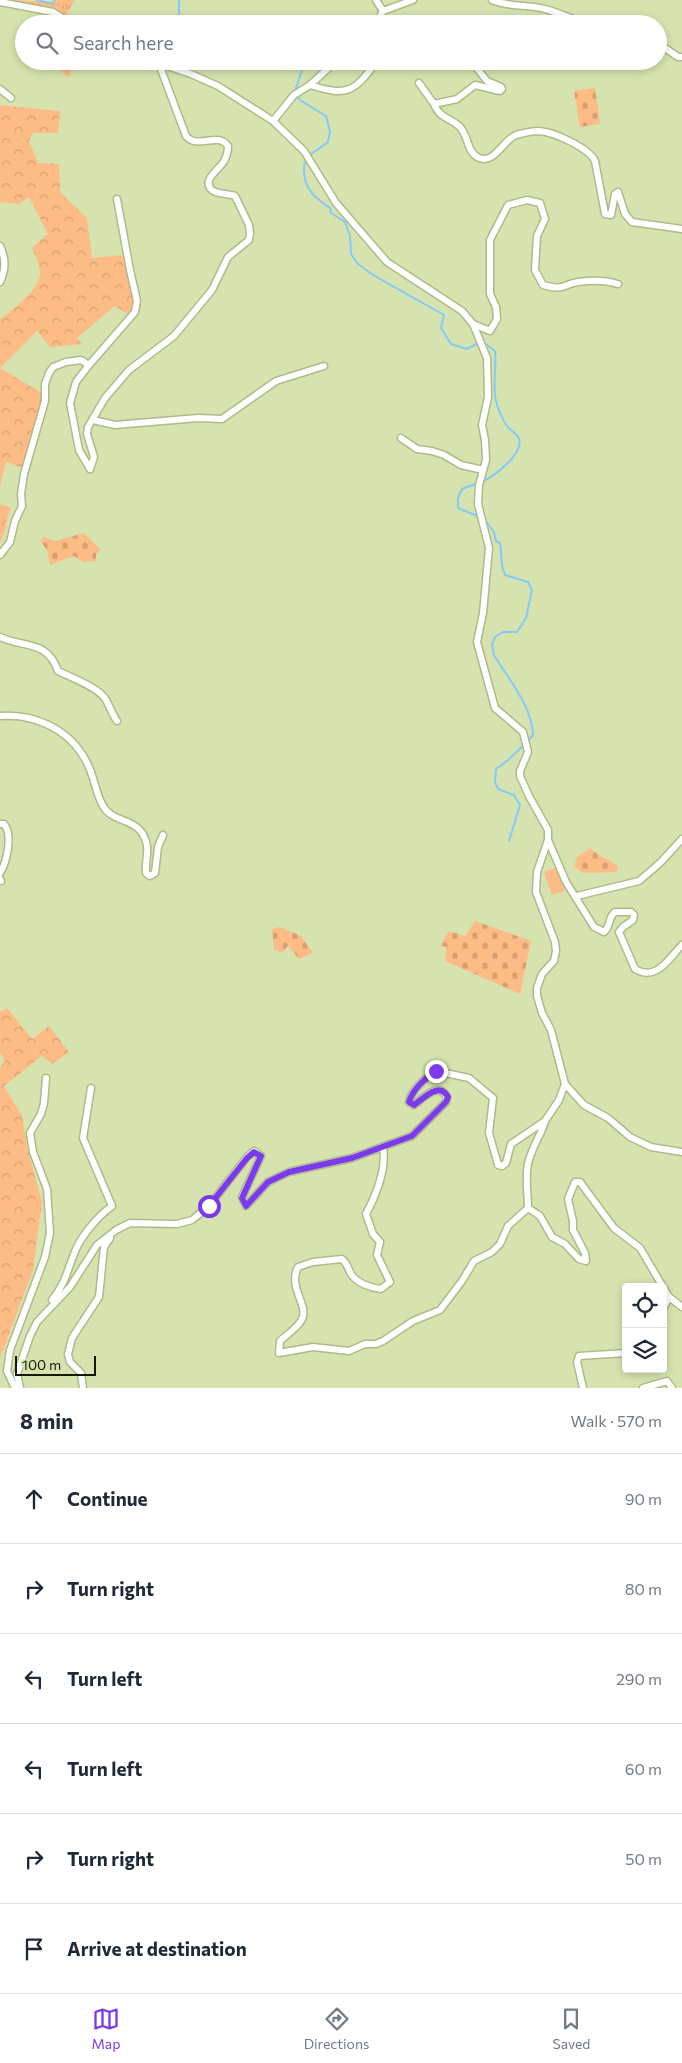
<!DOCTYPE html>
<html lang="en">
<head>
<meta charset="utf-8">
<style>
	body { margin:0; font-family:Commissioner,sans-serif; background:#f2f2f3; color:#1f2937 }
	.controls { position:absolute; right:15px; bottom:15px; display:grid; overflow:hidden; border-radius:5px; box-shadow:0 2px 8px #0003 }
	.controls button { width:45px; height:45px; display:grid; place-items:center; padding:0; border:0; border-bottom:1px solid #e0e1e3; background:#fff; color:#1f2937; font:25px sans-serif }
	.scale { position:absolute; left:15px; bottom:12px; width:81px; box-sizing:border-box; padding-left:5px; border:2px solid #151906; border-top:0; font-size:14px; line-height:18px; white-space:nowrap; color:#151906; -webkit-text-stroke:4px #d6e3ae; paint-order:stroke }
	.stop { position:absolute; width:15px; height:15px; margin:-11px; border:4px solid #7c3aed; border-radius:50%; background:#fff }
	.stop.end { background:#7c3aed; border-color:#fff; box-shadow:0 1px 5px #0008 }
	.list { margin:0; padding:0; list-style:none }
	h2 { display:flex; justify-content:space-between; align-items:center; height:65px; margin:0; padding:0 20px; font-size:21px }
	h2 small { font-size:16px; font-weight:400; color:#747a83 }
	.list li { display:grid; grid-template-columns:32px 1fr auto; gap:15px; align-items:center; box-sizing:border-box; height:90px; padding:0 20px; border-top:1px solid #e0e1e3 }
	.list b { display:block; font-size:19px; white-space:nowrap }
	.list em { font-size:16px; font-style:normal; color:#747a83 }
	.icon { flex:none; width:28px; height:28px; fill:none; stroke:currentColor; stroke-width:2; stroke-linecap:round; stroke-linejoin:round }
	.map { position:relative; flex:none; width:682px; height:1388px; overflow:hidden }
	.search { position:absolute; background:#fff; box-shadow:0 2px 8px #0003; left:15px; right:15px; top:15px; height:55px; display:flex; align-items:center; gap:12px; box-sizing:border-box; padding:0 18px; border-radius:28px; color:#747a83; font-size:19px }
	.sheet { height:605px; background:#fff }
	nav { display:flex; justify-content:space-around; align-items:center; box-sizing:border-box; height:70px; border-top:1px solid #e0e1e3; background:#fff; font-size:14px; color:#747a83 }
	nav a { display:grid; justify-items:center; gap:2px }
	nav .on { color:#7c3aed }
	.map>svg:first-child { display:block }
	.grass { fill:url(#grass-tufts) }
	.forest { fill:url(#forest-crowns) }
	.cemetery { fill:url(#cemetery-stones) }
	.pitch { fill:#fdbb85 }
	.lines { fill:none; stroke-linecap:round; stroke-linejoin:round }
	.stream { stroke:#83cafb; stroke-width:2 }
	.minor-casing { stroke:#aebb88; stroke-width:9 }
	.minor { stroke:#fff; stroke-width:6 }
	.route { stroke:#7c3aed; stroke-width:6 }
</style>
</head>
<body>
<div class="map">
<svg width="682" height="1388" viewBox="0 0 682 1388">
	<defs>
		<pattern id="grass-tufts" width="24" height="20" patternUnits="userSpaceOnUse" patternTransform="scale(1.25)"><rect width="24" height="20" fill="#fdbb85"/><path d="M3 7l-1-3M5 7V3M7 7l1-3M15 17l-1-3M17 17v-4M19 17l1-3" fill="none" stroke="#d8a071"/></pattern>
		<pattern id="forest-crowns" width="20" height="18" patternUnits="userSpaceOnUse" patternTransform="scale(1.25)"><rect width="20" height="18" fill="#fdbb85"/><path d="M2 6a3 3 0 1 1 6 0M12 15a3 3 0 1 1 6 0" fill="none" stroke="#d8a071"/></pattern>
		<pattern id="cemetery-stones" width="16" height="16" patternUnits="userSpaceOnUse" patternTransform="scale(1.25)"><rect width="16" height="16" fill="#fdbb85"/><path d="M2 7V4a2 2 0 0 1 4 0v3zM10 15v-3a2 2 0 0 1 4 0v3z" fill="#d8a071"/></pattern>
	</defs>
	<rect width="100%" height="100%" fill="#d6e3ae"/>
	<g class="grass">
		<path d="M59,0H75L66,15L51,8Z"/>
		<path d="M48,61H74L69,77Z"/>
	</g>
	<g class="forest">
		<path d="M10,0L50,2L59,0L51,8Z"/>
		<path d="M0,105L60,111L58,133H33L29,141L38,163L59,164L60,192L87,218L92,258L122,255C127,272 141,300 128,314L115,306L77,338L82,344L50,347L37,331L0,368L42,393L43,401L24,468L6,462L0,486V319C12,311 39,289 40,275C41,266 35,256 32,248L48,234L29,197L19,204L0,202Z"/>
		<path d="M0,504L11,508C5,519 7,532 0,542Z"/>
		<path d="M7,1008L32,1039L49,1026L69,1052L52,1064L42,1056L4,1086L22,1116L27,1147L42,1202L33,1270L0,1358V1067L5,1061L0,1053V1012Z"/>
	</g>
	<g class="cemetery">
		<path d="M595,88L600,124L580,127L574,91Z"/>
		<path d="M84,533L101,550L96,554V561L83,562L74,556L50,565L47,550L40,541L44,537L55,541Z"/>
		<path d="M590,848C598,856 608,859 618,866L617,872L583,873L574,866L578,856Z"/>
		<path d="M475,921L531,941L520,994L445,961L447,947L440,946L449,931L465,936Z"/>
		<path d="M280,927L301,936L313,953L299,959L288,946L282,953L274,949L272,929Z"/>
	</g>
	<path class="pitch" d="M557,867L565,891L552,895L544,872Z"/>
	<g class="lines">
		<g class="stream">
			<path d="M37,0L52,4L55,0"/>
			<path d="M179,0V22L205,24"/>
			<path d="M210,24L238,22L250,24"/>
			<path d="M295,91L303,67L301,61"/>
			<path d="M297,95L300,100L326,116L330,131L328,142L310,155"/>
			<path d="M307,159C304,163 304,165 304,170C304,189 315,198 330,208L331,213L345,222L350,236L351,254L358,264L373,275L444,315L441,328L451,344L467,349L478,343"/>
			<path d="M483,481C494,477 527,451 518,437C516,433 510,430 507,426C503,420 498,409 496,401C492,387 497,367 495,351L483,342"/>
			<path d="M478,483L462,489L458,498V508L480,517"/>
			<path d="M484,519L494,532L496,541L500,543C502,555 500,564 505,575L528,582L532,590L526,618L517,632H503L495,637L492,645L494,655C509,680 532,706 533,735L528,741"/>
			<path d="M509,841L520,805L514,795L498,789L495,782L496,769L508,760L525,744"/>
		</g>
		<g class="minor-casing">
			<g id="minor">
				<path d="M376,0L383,11"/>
				<path d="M492,0C511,8 527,4 545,9C561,13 574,21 590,24"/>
				<path d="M0,2L53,12L72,24"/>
				<path d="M376,24L383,11L413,0"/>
				<path d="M658,43L678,57H682"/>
				<path d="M419,83L434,104L457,99L475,85L500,91L502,89L501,87L487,81L476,67L468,62L456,64L450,61"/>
				<path d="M310,85C348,97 354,92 377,61"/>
				<path d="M0,89L11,98"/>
				<path d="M434,104C440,119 449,117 459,126C469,135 466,152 479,158C495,164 503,140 516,135C523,133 532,131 539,131C554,132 589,148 595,161L605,214L611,215L615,194L618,192L625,214L632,222L682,229"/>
				<path d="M273,121L294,95L310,85L336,61"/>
				<path d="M0,246C6,259 6,269 0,282"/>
				<path d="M473,324L490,331L497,319L496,307L490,294V240L508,205L527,200L540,203L545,219L537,236L535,270L543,285C565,291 561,285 578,282C592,280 605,280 618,284"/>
				<path d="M93,420L115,425L198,418L222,419L276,381L324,366"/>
				<path d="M401,438L417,449L432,451L444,455L461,465L483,470"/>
				<path d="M90,469L94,457L87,434L88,427L105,398L129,370L174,336L212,290L228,257L249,240L250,233L249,225L235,196C228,193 218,195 212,190C201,180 220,169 224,161C227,156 228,151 228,146C217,131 198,150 186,136L159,64"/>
				<path d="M90,469L79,450L70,403L76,382L89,365L135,312L137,301L130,270L117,199"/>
				<path d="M0,555L10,542L15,521L22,506L21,494L24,474L45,401V384L49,373L53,367L66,362L81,360L89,365"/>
				<path d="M0,637C25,648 47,640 58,671C70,677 100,688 106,700C110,707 112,714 117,721"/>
				<path d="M0,716C35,713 70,730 86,761C94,775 95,791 102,804C112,826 142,815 147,846C148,855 145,864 146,873L150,876L155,873L158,847L163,835"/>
				<path d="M0,824H4C13,834 7,862 0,873"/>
				<path d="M548,840L566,882L594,927L604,932C611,926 608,917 615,912H631L634,915L633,920L623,927L619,932L635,969C657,982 669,958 682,945"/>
				<path d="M0,879L1,881"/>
				<path d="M577,896L639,881L660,863L682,839"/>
				<path d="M565,1084L584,1105L608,1118L630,1137L651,1147L682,1152"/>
				<path d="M545,1121C541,1136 531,1148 528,1164C525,1178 528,1194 528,1208L540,1216L552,1237L565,1244L579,1259L586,1261L585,1253L573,1230V1221L568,1199L575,1182H580L614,1228L640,1248L663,1287"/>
				<path d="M383,1148C387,1170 376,1195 366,1214L373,1234L380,1242L377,1255L390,1282L381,1289C371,1288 355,1283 350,1272C347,1266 347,1263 342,1259L313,1262L298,1267C287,1288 311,1307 301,1321C296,1329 286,1335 280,1341L279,1353L313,1347L349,1351L365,1344H376L383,1341L413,1321L440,1310L462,1281L474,1261L492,1252L500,1244L508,1226L528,1208"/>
				<path d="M663,1287L669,1297L663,1309"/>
				<path d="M669,1297L682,1307"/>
				<path d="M52,1300C66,1282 66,1274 74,1254C80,1237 97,1217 112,1206L83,1138L91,1088"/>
				<path d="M15,1388L7,1371L10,1350L45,1257L50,1233L47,1189L33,1152L30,1133L41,1114L44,1103L46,1078"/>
				<path d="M20,1388L17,1374L30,1336L37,1322L70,1287L97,1245L116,1230L130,1223L177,1224L192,1220L209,1206L247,1157L254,1151L261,1156L242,1197L246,1206L268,1182L289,1172L352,1158L412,1136L446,1102L447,1097C439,1081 423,1098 414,1105L409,1102C411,1090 426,1077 436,1071L469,1078L493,1098L489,1133L497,1161L498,1165L502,1166L506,1163L511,1144L545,1121L559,1100L565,1084L551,1030L542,1013L537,996V988L542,974L554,961L556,951L555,942L536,892L537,872L548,840V830L529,796L520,776V771L528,752L523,732L495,708L477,642L483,613L489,548L478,504L479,485L486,460L485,440L482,425L488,397L487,358L473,324L462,311L387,262L336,203L304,151L273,121L218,86L191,74L152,61"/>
				<path d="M83,1388L81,1373L70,1362L68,1354L72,1338L99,1297L104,1247L110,1238"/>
				<path d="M583,1388L577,1362L579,1356L626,1353"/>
				<path d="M643,1388L667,1381L672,1388"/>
			</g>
		</g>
		<use href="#minor" class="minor"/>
	</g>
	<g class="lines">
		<path class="route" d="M209,1206L247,1158L254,1152L261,1156L242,1198L246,1206L268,1182L289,1172L352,1158L412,1136L446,1102L448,1097C439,1081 424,1098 414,1105L409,1102C412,1090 426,1077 436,1071"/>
	</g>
</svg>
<div class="controls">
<button><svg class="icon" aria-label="locate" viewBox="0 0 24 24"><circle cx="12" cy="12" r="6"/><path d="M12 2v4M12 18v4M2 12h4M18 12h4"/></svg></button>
<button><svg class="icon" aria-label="layers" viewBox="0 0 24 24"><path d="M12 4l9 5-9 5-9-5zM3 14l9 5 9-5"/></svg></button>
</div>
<div class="scale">100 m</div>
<div class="stop" style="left:209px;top:1206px"></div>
<div class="stop end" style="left:436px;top:1071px"></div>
<div class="search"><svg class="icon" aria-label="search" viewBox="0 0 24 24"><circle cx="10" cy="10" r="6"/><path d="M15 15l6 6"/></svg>Search here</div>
</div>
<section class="sheet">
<h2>8 min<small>Walk · 570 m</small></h2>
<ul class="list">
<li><svg class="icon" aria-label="ahead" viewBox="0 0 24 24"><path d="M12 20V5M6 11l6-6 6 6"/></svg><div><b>Continue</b></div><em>90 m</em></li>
<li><svg class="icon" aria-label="right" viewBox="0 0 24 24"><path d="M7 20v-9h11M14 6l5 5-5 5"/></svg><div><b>Turn right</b></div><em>80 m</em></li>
<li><svg class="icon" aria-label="left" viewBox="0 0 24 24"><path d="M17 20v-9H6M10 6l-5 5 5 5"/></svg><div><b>Turn left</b></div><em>290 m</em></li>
<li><svg class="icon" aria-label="left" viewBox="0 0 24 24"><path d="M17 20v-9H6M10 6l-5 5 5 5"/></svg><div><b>Turn left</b></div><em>60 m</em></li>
<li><svg class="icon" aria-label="right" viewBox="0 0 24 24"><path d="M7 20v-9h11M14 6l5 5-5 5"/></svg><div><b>Turn right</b></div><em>50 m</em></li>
<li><svg class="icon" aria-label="arrive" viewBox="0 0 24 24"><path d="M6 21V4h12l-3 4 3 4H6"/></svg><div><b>Arrive at destination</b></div></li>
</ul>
</section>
<nav>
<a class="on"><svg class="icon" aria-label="map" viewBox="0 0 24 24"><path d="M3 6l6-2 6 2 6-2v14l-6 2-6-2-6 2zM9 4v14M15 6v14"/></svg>Map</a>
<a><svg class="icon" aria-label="directions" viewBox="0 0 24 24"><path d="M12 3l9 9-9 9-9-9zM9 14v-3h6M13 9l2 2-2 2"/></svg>Directions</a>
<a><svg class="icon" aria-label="saved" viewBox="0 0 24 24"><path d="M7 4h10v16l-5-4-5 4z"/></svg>Saved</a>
</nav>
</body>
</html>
